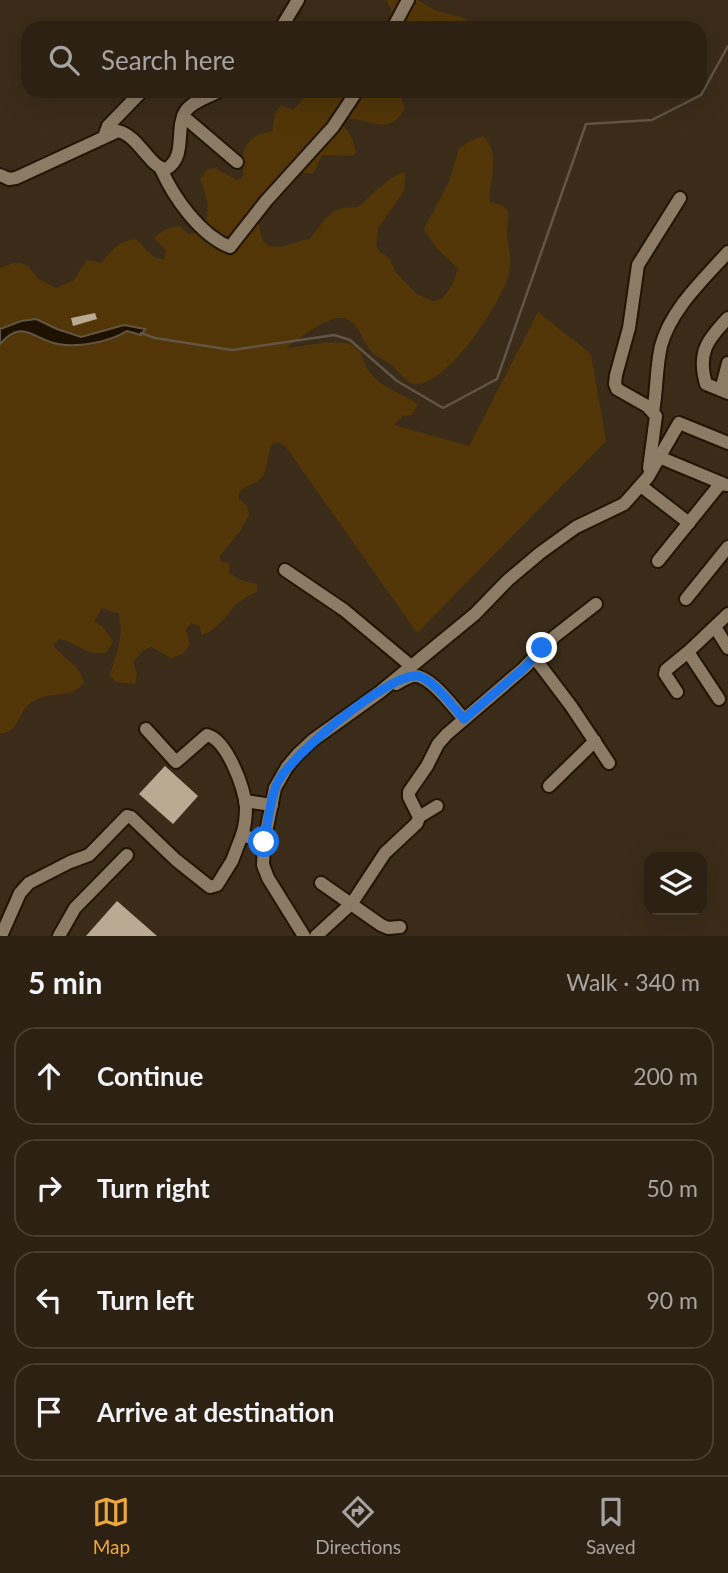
<!DOCTYPE html>
<html lang="en">
<head>
<meta charset="utf-8">
<style>
	body { margin:0; font-family:Lato,sans-serif; background:#34291c; color:#f1f3f6 }
	.controls { position:absolute; right:21px; bottom:21px; display:grid; overflow:hidden; border-radius:14px; box-shadow:0 7px 28px #0002 }
	.controls button { width:63px; height:63px; display:grid; place-items:center; padding:0; border:0; border-bottom:2px solid #483e33; background:#2c2113; color:#f1f3f6; font:35px sans-serif }
	.stop { position:absolute; width:21px; height:21px; margin:-16px; border:5px solid #1a73e8; border-radius:50%; background:#fff }
	.stop.end { background:#1a73e8; border-color:#fff; box-shadow:0 2px 7px #0008 }
	.list { margin:0; padding:0; list-style:none }
	h2 { display:flex; justify-content:space-between; align-items:center; height:91px; margin:0; padding:0 28px; font-size:30px }
	h2 small { font-size:23px; font-weight:400; color:#a6a3a0 }
	.list li { display:grid; grid-template-columns:46px 1fr auto; gap:21px; align-items:center; box-sizing:border-box; height:98px; margin:0 14px 14px; padding:0 14px; border:2px solid #483e33; border-radius:21px }
	.list b { display:block; font-size:26px; white-space:nowrap }
	.list em { font-size:23px; font-style:normal; color:#a6a3a0 }
	.icon { flex:none; width:38px; height:38px; fill:none; stroke:currentColor; stroke-width:2; stroke-linecap:round; stroke-linejoin:round }
	.map { position:relative; flex:none; width:728px; height:936px; overflow:hidden }
	.search { position:absolute; background:#2c2113; box-shadow:0 7px 28px #0002; left:21px; right:21px; top:21px; height:77px; display:flex; align-items:center; gap:18px; box-sizing:border-box; padding:0 24px; border-radius:21px; color:#a6a3a0; font-size:26px }
	.sheet { height:539px; background:#2c2113 }
	nav { display:flex; justify-content:space-around; align-items:center; box-sizing:border-box; height:98px; border-top:2px solid #483e33; background:#2c2113; font-size:19px; color:#a6a3a0 }
	nav a { display:grid; justify-items:center; gap:4px }
	nav .on { color:#eda83c }
	.map>svg:first-child { display:block }
	.green { fill:#523608 }
	.water { fill:#1e1100; stroke:#615545; stroke-width:2 }
	.lines { fill:none; stroke-linecap:round; stroke-linejoin:round }
	.stream { stroke:#615545; stroke-width:2.5 }
	.building { fill:#bbaa93 }
	.minor-casing { stroke:#221403; stroke-width:16 }
	.minor { stroke:#8c7b65; stroke-width:12 }
	.route { stroke:#1a73e8; stroke-width:9 }
</style>
</head>
<body>
<div class="map">
<svg width="728" height="936" viewBox="0 0 728 936">
	<rect width="100%" height="100%" fill="#3b2c19"/>
	<g class="green">
		<path d="M386,0H417L437,11L461,17L468,21L473,28H389L391,9Z"/>
		<path d="M316,91L343,98L347,91H398L405,108C388,139 370,117 345,119L342,124L351,136L356,152L353,156L322,155L313,174L299,172L255,216C261,224 259,230 262,238C269,257 297,240 310,239C320,227 325,214 342,208C349,206 357,210 363,203C376,191 386,179 403,172L405,175L404,191L378,228L376,246L380,252L389,258L397,274L417,294L433,301L442,299L452,285L458,268L436,248L424,229L449,182L459,149L468,142L482,136C502,150 489,182 489,201L503,206L508,211C509,219 507,224 507,232C507,245 512,256 510,269C506,297 447,388 414,384C406,383 400,373 394,367C388,361 379,359 372,352C361,341 359,320 342,318C327,316 298,339 286,348C306,347 329,339 348,344C364,348 362,364 371,374C382,387 403,395 418,404L412,415L403,416L394,425L469,446L538,312L591,354L606,441L417,633L286,447L279,442L272,444C267,455 268,469 262,477C254,488 238,484 239,499L247,506L249,515L240,531L220,556L221,562L229,563V572C237,580 246,582 257,584V592C249,595 242,599 236,605C225,616 217,631 201,635L200,626L191,623L186,630L190,644L184,653L171,658L151,647L144,650L133,662L137,674L135,684L116,682L110,676C116,652 124,641 119,614L102,608L94,622L102,626L113,641L107,652C89,658 77,643 60,639L54,644V647C65,659 80,666 84,682C73,700 51,690 34,701C15,712 23,730 0,734V268L13,263H22L28,266L40,280L56,288L73,281L87,260L101,263C112,250 119,241 136,239C146,247 149,259 164,259L166,250L154,238C162,230 170,227 180,226L189,235C215,224 209,201 200,179L208,169L215,168L237,180L241,179L244,174C238,151 248,133 272,132L275,114L281,105L293,110L305,97Z"/>
	</g>
	<path class="water" d="M36,319L57,329L81,337L124,325L145,329L141,335L127,331C109,342 78,348 58,344C32,339 23,318 0,344V329L21,321Z"/>
	<g class="lines">
		<path class="stream" d="M141,333L155,338L232,350L334,335L350,340L397,381L443,408L497,379L586,124L652,120L701,95L728,46"/>
	</g>
	<g class="building">
		<path d="M95,313L97,319L73,326L71,318Z"/>
		<path d="M165,766L198,796L173,824L139,794Z"/>
		<path d="M117,901L157,936H86Z"/>
	</g>
	<g class="lines">
		<g class="minor-casing">
			<g id="minor">
				<path d="M281,28L298,0"/>
				<path d="M393,28L408,0"/>
				<path d="M183,116L237,162"/>
				<path d="M104,137L108,126L142,91"/>
				<path d="M161,169C174,198 200,235 230,247L266,201L333,127L357,91"/>
				<path d="M0,175L9,179L16,178L118,131C139,136 149,167 166,169C187,157 175,129 185,112C192,101 209,97 219,91"/>
				<path d="M728,318C707,340 697,353 706,384L728,393"/>
				<path d="M721,390L728,363"/>
				<path d="M653,412C657,390 656,367 661,346C671,309 703,280 728,252"/>
				<path d="M659,457L726,485"/>
				<path d="M649,468L656,416L647,406L617,389L615,384L616,375L629,328L638,265L680,198"/>
				<path d="M641,486L689,523"/>
				<path d="M658,561L721,483"/>
				<path d="M285,570L344,610L411,666"/>
				<path d="M686,599L728,547"/>
				<path d="M715,627L728,648"/>
				<path d="M688,652L719,699"/>
				<path d="M534,657L571,706L609,763"/>
				<path d="M396,684C401,681 407,678 412,676C429,673 453,707 464,719"/>
				<path d="M677,692L665,674L666,670L688,652L728,614"/>
				<path d="M146,729L176,762L207,735C227,740 244,787 246,807C246,817 245,826 242,835L264,842L263,865L268,878L304,936"/>
				<path d="M549,786L595,741"/>
				<path d="M245,801L272,805"/>
				<path d="M419,817L437,806"/>
				<path d="M264,842L275,788L287,767L298,754L313,740L380,692L475,614L508,580L540,553L576,527L624,504L648,477L679,423L728,443"/>
				<path d="M321,883L381,925L388,928L400,927"/>
				<path d="M1,936L20,893L29,883L70,862L89,855L127,816L131,817L176,860L210,887L217,885L232,861L242,835"/>
				<path d="M59,936L75,908L127,855"/>
				<path d="M316,936L352,903L385,853L417,823L419,817L409,797V792L427,766L438,744L447,734L524,668L555,636L596,604"/>
			</g>
		</g>
		<use href="#minor" class="minor"/>
	</g>
	<g class="lines">
		<path class="route" d="M264,842C268,825 270,795 279,780C292,755 390,672 418,676C433,679 453,707 464,719L524,668L542,648"/>
	</g>
</svg>
<div class="controls">
<button><svg class="icon" aria-label="layers" viewBox="0 0 24 24"><path d="M12 4l9 5-9 5-9-5zM3 14l9 5 9-5"/></svg></button>
</div>
<div class="stop" style="left:264px;top:842px"></div>
<div class="stop end" style="left:542px;top:648px"></div>
<div class="search"><svg class="icon" aria-label="search" viewBox="0 0 24 24"><circle cx="10" cy="10" r="6"/><path d="M15 15l6 6"/></svg>Search here</div>
</div>
<section class="sheet">
<h2>5 min<small>Walk · 340 m</small></h2>
<ul class="list">
<li><svg class="icon" aria-label="ahead" viewBox="0 0 24 24"><path d="M12 20V5M6 11l6-6 6 6"/></svg><div><b>Continue</b></div><em>200 m</em></li>
<li><svg class="icon" aria-label="right" viewBox="0 0 24 24"><path d="M7 20v-9h11M14 6l5 5-5 5"/></svg><div><b>Turn right</b></div><em>50 m</em></li>
<li><svg class="icon" aria-label="left" viewBox="0 0 24 24"><path d="M17 20v-9H6M10 6l-5 5 5 5"/></svg><div><b>Turn left</b></div><em>90 m</em></li>
<li><svg class="icon" aria-label="arrive" viewBox="0 0 24 24"><path d="M6 21V4h12l-3 4 3 4H6"/></svg><div><b>Arrive at destination</b></div></li>
</ul>
</section>
<nav>
<a class="on"><svg class="icon" aria-label="map" viewBox="0 0 24 24"><path d="M3 6l6-2 6 2 6-2v14l-6 2-6-2-6 2zM9 4v14M15 6v14"/></svg>Map</a>
<a><svg class="icon" aria-label="directions" viewBox="0 0 24 24"><path d="M12 3l9 9-9 9-9-9zM9 14v-3h6M13 9l2 2-2 2"/></svg>Directions</a>
<a><svg class="icon" aria-label="saved" viewBox="0 0 24 24"><path d="M7 4h10v16l-5-4-5 4z"/></svg>Saved</a>
</nav>
</body>
</html>
